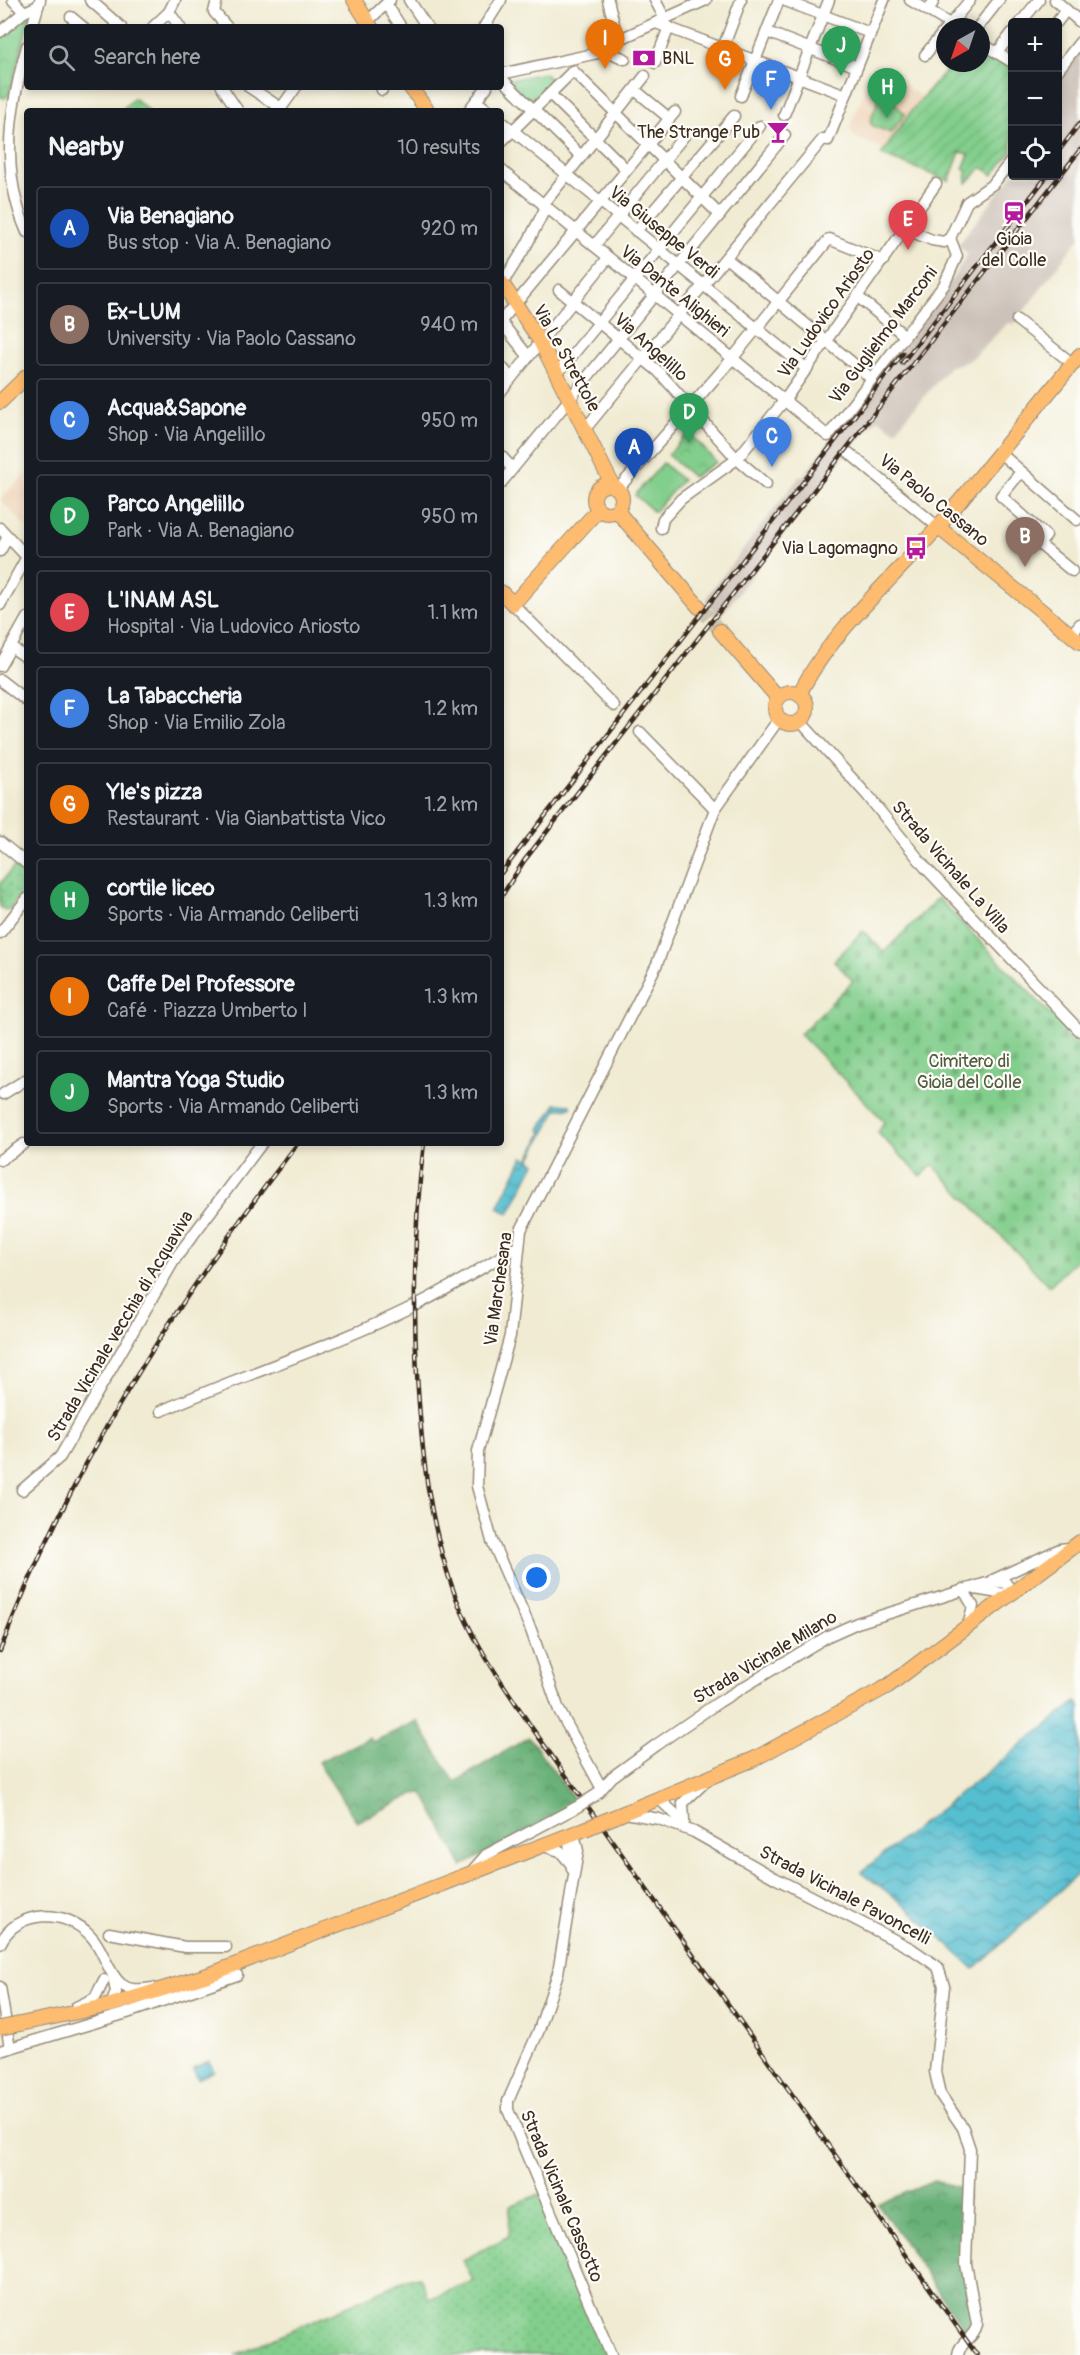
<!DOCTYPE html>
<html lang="en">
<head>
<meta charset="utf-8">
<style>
	body { margin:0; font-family:Pangolin,sans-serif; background:#242831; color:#f1f3f6 }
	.controls { position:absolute; right:18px; top:18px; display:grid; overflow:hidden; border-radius:6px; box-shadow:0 3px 9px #0003 }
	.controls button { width:54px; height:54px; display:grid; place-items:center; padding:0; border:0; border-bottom:2px solid #363941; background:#171b24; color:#f1f3f6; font:30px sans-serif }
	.compass { position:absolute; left:936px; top:18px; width:54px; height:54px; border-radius:50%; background:#171b24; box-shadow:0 3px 9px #0003; rotate:220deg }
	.you { position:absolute; left:537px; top:1578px; width:21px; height:21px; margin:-15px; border:4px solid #fff; border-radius:50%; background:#1a73e8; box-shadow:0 0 0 9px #1a73e833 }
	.badge { display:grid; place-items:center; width:39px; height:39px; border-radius:50%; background:#ea580c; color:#fff; font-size:20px; font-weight:700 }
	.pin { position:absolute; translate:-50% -50px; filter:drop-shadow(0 2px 3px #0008) }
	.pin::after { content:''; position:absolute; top:32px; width:21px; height:18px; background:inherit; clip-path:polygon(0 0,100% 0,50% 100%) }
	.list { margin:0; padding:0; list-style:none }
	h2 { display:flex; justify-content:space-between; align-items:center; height:78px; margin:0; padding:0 24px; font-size:26px }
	h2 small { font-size:20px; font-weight:400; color:#9ea1a6 }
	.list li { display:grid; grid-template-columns:39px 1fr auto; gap:18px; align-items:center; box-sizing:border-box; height:84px; margin:0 12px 12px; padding:0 12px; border:2px solid #363941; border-radius:6px }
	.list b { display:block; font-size:22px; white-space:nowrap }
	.list p { margin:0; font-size:20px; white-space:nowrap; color:#9ea1a6 }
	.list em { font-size:20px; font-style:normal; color:#9ea1a6 }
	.icon { flex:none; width:33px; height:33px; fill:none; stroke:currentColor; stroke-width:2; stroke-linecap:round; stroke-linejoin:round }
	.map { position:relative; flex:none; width:1080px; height:2355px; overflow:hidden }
	.search { position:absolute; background:#171b24; box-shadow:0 3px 9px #0003; left:24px; top:24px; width:480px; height:66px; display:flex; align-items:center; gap:15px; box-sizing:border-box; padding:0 21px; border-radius:6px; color:#9ea1a6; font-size:22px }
	.panel { position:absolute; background:#171b24; box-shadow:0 3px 9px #0003; left:24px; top:108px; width:480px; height:1038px; border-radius:6px }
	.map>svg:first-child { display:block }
	.built { fill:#efd6bb }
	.industrial { fill:#cdc2b9 }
	.grass { fill:url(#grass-dots); stroke:#5e7c55; stroke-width:1.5 }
	.forest { fill:url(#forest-crowns); stroke:#526e4b; stroke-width:1.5 }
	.cemetery { fill:url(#cemetery-stones); stroke:#5e7c55; stroke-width:1.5 }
	.park { fill:url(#park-crowns); stroke:#5e7c55; stroke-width:1.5 }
	.garden { fill:url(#garden-furrows); stroke:#5e7c55; stroke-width:1.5 }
	.pitch { fill:#82ce8c; stroke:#5e7c55; stroke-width:1.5 }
	.water { fill:url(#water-waves); stroke:#487477; stroke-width:1.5 }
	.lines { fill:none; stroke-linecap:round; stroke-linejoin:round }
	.major-tunnel { stroke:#ccc4ae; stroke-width:14; stroke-dasharray:14 7; stroke-linecap:butt }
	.minor-casing { stroke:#968a78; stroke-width:13 }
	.major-casing { stroke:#968a78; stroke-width:16 }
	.minor { stroke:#fff; stroke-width:10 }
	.major { stroke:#fdbc70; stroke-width:14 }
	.rail-casing { stroke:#3b2a1e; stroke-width:4.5 }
	.rail { stroke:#fdfcf7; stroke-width:2; stroke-dasharray:7; stroke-linecap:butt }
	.minor-bridge-casing { stroke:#968a78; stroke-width:13; stroke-linecap:butt }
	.major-bridge-casing { stroke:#968a78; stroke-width:16; stroke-linecap:butt }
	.minor-bridge { stroke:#fff; stroke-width:10 }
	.major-bridge { stroke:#fdbc70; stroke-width:14 }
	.labels { text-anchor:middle; stroke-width:4.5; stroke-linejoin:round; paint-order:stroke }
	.poi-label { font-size:18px; fill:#3b2a1e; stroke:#fdfcf7; text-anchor:end }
	.street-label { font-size:18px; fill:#3b2a1e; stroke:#fdfcf7 }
	.park-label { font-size:18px; fill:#505b3f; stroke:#fdfcf7 }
</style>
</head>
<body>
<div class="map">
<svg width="1080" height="2355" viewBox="0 0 1080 2355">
	<defs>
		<pattern id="grass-dots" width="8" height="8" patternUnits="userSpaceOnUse" patternTransform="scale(1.5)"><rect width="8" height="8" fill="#82ce8c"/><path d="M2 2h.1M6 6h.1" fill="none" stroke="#71b178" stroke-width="1.8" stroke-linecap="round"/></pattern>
		<pattern id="forest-crowns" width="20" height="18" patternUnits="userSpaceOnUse" patternTransform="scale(1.5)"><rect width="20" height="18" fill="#69b178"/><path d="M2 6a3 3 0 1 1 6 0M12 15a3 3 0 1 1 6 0" fill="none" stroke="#589062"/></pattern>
		<pattern id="cemetery-stones" width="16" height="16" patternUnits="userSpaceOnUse" patternTransform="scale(1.5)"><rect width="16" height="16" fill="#82ce8c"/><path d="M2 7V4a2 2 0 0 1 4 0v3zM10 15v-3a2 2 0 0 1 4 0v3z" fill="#71b178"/></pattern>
		<pattern id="park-crowns" width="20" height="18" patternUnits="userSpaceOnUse" patternTransform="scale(1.5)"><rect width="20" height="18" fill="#82ce8c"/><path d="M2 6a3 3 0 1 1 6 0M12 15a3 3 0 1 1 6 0" fill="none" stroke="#71b178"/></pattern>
		<pattern id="garden-furrows" width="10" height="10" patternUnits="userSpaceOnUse" patternTransform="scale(1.5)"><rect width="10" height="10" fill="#82ce8c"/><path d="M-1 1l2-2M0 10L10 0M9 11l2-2" fill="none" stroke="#71b178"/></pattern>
		<pattern id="water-waves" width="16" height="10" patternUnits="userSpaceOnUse" patternTransform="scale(1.5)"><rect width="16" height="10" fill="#54bed0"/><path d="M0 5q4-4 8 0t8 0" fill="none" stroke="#479ba8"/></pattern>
	</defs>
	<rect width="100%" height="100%" fill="#fdfcf7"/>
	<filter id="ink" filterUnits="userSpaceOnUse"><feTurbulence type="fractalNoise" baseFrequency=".0167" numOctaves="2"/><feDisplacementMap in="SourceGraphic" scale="12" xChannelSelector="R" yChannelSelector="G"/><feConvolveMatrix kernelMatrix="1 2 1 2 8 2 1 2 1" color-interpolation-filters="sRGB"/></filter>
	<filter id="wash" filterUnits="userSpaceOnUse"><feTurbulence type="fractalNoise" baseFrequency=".008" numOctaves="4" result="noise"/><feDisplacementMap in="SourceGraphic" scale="24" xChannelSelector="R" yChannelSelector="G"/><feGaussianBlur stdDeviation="1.35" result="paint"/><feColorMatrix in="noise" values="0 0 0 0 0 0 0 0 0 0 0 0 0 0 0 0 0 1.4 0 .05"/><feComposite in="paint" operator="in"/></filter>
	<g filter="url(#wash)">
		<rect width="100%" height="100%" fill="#f0ebd2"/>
		<g class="built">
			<path d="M875,63L922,98L883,149L854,137L850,127Z"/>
			<path d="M27,473V528L0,499Z"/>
		</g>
		<path class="industrial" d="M1080,52V237L1013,325L1009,322L970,360L949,367L895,431L878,419L843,458L719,618L706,602L709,593L800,476L802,477L953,278L968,254L958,245L1012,175L1058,176V109L1062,103L1058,99V79Z"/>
		<g class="grass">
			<path d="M17,863L27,871V887L8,911L0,907V884Z"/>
			<path d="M540,2194L610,2355H235L410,2278L420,2277L429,2299L473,2281L463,2260L509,2236L510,2206Z"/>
		</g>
		<g class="forest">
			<path d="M417,1721L455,1782L529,1737L577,1804L462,1866L423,1793L414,1794L357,1822L318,1762L369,1738L373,1742Z"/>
			<path d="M934,2181L967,2189L965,2228L975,2325L970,2338L878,2204Z"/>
		</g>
		<path class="cemetery" d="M938,898L1064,1028V1035L1073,1043L1080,1045V1257L1049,1286L933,1165L921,1176L878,1133L884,1121L800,1034L853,981L834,961L863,931L884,952Z"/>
		<g class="park">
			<path d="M32,10L9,95L5,98L0,97V34Z"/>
			<path d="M545,73L553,84L533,107L507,80Z"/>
			<path d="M689,432L716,462L693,477L668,455Z"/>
		</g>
		<g class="garden">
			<path d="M981,49L1012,68V151L993,175L982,167L967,183L966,170L963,169L969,154L960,152L949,181L881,155L912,110L952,63H981Z"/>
			<path d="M134,98L149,111H121Z"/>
		</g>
		<g class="pitch">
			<path d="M880,95L896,101L895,104L905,114L891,133L873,126L870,122Z"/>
			<path d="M663,463L682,480L654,512L635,495Z"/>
		</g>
		<g class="water">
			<path d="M556,1104L571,1105V1108L557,1109L530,1160L535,1163L509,1214L498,1208L523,1157L529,1159L542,1133L540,1129Z"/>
			<path d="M1076,1702L1080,1706V1872L974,1969L906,1906L861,1872Z"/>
			<path d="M209,2061L214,2071L198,2079L193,2068Z"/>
		</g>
	</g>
	<g filter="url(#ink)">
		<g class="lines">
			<path class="major-tunnel" d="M699,607L720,631"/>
			<g class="minor-casing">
				<g id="minor">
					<path d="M13,0L24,12"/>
					<path d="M90,0L121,27"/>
					<path d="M217,0L214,12L227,27"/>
					<path d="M409,0L427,27"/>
					<path d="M608,0L618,40"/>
					<path d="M655,0L665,19"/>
					<path d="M783,0L870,33"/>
					<path d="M910,0L955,27"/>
					<path d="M1055,0L1080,22"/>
					<path d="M387,5L401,27"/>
					<path d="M929,11L934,0"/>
					<path d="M169,12L180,27"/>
					<path d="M71,17L83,27"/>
					<path d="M368,21L390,0"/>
					<path d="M1021,22L1039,0"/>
					<path d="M1057,22L1066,10"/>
					<path d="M656,23L846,95"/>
					<path d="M32,27L40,0"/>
					<path d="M153,27L169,12L175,0"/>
					<path d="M484,27L501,0"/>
					<path d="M948,27L970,0"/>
					<path d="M978,27L999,0"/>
					<path d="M0,32L24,12L38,6"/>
					<path d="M767,32L857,67"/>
					<path d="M981,43L1012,62"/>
					<path d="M27,46C9,110 0,171 27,232"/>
					<path d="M723,48L741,0"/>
					<path d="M607,51L618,40L706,0"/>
					<path d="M997,53L1012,33"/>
					<path d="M925,55L945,30"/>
					<path d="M655,63L669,27"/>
					<path d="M1058,70L1080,42"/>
					<path d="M573,71L720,215"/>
					<path d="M501,74L607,51L625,59"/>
					<path d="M501,78L581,156"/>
					<path d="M222,87L238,111"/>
					<path d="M249,87L281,108"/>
					<path d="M381,87L382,90"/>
					<path d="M635,90L669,118"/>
					<path d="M550,94L626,169"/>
					<path d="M741,96L779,0"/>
					<path d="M476,101L489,111"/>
					<path d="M279,111L296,87"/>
					<path d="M468,111L487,87"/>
					<path d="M784,115L829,0"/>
					<path d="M501,121L807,369"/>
					<path d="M501,142L573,71"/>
					<path d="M501,170L828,436L944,285L957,256L950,238"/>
					<path d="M543,205L645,76"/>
					<path d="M905,229L932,240L944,242L950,238L967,202L993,184L1012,160"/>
					<path d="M636,231L734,116"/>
					<path d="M594,246L684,136"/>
					<path d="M726,258L872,379"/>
					<path d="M502,284L526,246L546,207"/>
					<path d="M559,290L658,371L737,459L766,484"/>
					<path d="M858,297L905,336"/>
					<path d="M1017,320L1073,364"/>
					<path d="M501,321L675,112"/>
					<path d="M501,322L528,356"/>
					<path d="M501,366L511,378"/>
					<path d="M557,374L760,126"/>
					<path d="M501,391L608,258"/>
					<path d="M585,429L823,139L828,140L884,0"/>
					<path d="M999,452L1077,520"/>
					<path d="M849,453L938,527"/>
					<path d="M501,456L512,468"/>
					<path d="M1021,472L1001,496L1046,536L1039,544L1072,571"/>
					<path d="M501,483L785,135"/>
					<path d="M618,489L732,359L829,239L883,261"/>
					<path d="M0,528L27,557"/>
					<path d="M661,528L663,519L681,499L737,459L784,401L936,184"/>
					<path d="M0,551L8,537"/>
					<path d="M513,604L614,706"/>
					<path d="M0,605L27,557"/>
					<path d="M1071,635L1080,624"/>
					<path d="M11,647L27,658"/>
					<path d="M0,666L27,618"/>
					<path d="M0,680L27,701"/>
					<path d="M800,721L867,795L925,867L1080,1031"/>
					<path d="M640,732L715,809"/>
					<path d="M0,842L27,864"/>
					<path d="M0,933L27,899"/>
					<path d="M3,1094L27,1079"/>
					<path d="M0,1160L24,1144"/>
					<path d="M161,1411C244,1374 332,1347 414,1306C449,1289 483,1267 517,1247"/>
					<path d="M22,1490L60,1457L175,1259L262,1143"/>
					<path d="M993,1580L1060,1549L1069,1548"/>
					<path d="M963,1589L973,1606L968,1627"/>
					<path d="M975,1589L1011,1595"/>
					<path d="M601,1787L559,1710L531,1630L492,1541L477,1486L478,1451L510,1336L521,1230L657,964L715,809L779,719"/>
					<path d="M598,1793L612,1777L656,1745L719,1702L828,1636L857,1623L987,1583L1005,1582L1013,1593"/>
					<path d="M660,1800L684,1822"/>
					<path d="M625,1813L659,1819L694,1832L775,1878L912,1949L938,1967L944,1986L935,2072L940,2094L963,2128L970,2149L966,2264L977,2325C975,2338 959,2342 958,2355"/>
					<path d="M684,1821L683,1803L704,1783"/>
					<path d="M574,1833L578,1851L558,1973L539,2030L508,2101V2110L611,2355"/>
					<path d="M543,1846L560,1851L571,1864"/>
					<path d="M572,1869L569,1842L574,1833"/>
					<path d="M472,1871L486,1855L577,1807"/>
					<path d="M109,1933L185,1947H226"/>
					<path d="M0,1944C17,1908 67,1909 91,1936C104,1950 107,1972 121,1984C131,1992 141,1989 153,1988"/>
					<path d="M0,1987L10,2048"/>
					<path d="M111,2005L116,1992L113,1976"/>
					<path d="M76,2007L95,1998L104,1980"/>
					<path d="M0,2051L127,2013L237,1975"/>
				</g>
			</g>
			<g class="major-casing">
				<g id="major">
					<path d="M354,0L371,27"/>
					<path d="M410,87L428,111"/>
					<path d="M501,282L540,341L613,486"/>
					<path d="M0,402L27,376"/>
					<circle cx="608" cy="499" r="14"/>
					<path d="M617,511L699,607"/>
					<path d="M938,527L1080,642"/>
					<path d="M501,592L513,604L598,510"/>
					<path d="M720,631L778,698"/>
					<circle cx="791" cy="708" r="16"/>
					<path d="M799,695C828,634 894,578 938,527C986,471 1032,412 1080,355"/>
					<path d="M614,1817L754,1759L888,1686L1080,1542"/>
					<path d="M20,2024L111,2005L211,1974L585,1829"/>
				</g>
			</g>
			<use href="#minor" class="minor"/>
			<use href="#major" class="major"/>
			<g class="rail-casing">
				<g id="rail">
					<path d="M1058,152L1080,123"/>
					<path d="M902,363L1047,176"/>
					<path d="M501,873L903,353"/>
					<path d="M501,897L524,861L1080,150"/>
					<path d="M424,1143C414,1221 413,1297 417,1375C422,1453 428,1521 455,1595C472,1641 503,1684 530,1725L977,2355"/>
					<path d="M0,1651C71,1465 177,1300 298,1143"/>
				</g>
			</g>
			<use href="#rail" class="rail"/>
			<g class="minor-bridge-casing">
				<path id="minor-bridge" d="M577,1807L596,1795"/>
			</g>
			<g class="major-bridge-casing">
				<g id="major-bridge">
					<path d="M585,1829L614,1817"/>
					<path d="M0,2028L20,2024"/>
				</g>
			</g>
			<use href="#minor-bridge" class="minor-bridge"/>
			<use href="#major-bridge" class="major-bridge"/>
		</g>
	</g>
	<defs>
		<g id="bank-bare" transform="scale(1.8)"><path d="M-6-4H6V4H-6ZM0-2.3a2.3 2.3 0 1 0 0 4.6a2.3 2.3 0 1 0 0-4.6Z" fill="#b5179e" stroke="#fdfcf7" stroke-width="2.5" paint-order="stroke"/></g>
		<g id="bar-bare" transform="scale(1.8)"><path d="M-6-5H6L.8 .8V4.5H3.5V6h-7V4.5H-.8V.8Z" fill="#b5179e" stroke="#fdfcf7" stroke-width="2.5" paint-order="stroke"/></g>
		<g id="station-bare" transform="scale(1.8)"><path d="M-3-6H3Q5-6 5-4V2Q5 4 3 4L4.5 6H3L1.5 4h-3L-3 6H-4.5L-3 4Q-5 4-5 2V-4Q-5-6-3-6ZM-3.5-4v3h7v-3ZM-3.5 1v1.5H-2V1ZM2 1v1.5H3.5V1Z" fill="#b5179e" stroke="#fdfcf7" stroke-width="2.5" paint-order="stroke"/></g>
		<g id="bus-bare" transform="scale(1.8)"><path d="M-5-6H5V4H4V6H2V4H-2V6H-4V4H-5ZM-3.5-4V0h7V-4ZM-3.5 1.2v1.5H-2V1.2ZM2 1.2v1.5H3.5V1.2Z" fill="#b5179e" stroke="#fdfcf7" stroke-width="2.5" paint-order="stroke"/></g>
	</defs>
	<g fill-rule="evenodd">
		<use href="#bank-bare" x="644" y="58"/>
		<use href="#bar-bare" x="778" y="132"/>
		<use href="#station-bare" x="1014" y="213"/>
		<use href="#bus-bare" x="916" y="548"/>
	</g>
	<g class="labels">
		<g class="poi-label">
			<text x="662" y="64" text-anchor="start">BNL</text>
			<text x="760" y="138">The Strange Pub</text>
			<text x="1014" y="245" text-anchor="middle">Gioia<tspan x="1014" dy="21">del Colle</tspan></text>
			<text x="898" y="554">Via Lagomagno</text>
		</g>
		<g class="street-label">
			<text transform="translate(664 232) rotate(39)" y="6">Via Giuseppe Verdi</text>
			<text transform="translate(675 291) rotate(39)" y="6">Via Dante Alighieri</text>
			<text transform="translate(826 313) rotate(-55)" y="6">Via Ludovico Ariosto</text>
			<text transform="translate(883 335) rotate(-53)" y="6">Via Guglielmo Marconi</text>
			<text transform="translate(651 347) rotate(42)" y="6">Via Angelillo</text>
			<text transform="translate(567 358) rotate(61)" y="6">Via Le Strettole</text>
			<text transform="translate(934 500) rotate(39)" y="6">Via Paolo Cassano</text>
			<text transform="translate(951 867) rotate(49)" y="6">Strada Vicinale La Villa</text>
			<text transform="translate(498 1289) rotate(-82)" y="6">Via Marchesana</text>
			<text transform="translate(120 1326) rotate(-59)" y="6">Strada Vicinale vecchia di Acquaviva</text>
			<text transform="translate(765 1657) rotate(-31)" y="6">Strada Vicinale Milano</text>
			<text transform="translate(845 1895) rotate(28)" y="6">Strada Vicinale Pavoncelli</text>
			<text transform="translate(562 2196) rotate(67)" y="6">Strada Vicinale Cassotto</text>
		</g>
		<g class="park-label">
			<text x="969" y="1067">Cimitero di<tspan x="969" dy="21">Gioia del Colle</tspan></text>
		</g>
	</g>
</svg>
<div class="controls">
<button>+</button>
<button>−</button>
<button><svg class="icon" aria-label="locate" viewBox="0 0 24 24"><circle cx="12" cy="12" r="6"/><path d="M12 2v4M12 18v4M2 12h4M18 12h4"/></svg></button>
</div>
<svg class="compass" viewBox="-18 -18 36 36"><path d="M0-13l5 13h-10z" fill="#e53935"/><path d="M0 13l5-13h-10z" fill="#9ea1a6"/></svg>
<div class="you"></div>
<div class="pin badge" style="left:634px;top:478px;background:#1a4fb4">A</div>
<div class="pin badge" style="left:1025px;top:567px;background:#8d6e63">B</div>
<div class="pin badge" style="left:772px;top:467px;background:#3f7fe0">C</div>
<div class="pin badge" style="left:689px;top:443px;background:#2e9e5b">D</div>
<div class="pin badge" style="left:908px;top:250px;background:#e0444e">E</div>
<div class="pin badge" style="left:771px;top:110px;background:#3f7fe0">F</div>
<div class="pin badge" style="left:725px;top:90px;background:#e8710a">G</div>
<div class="pin badge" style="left:887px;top:118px;background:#2e9e5b">H</div>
<div class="pin badge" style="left:605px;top:69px;background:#e8710a">I</div>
<div class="pin badge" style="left:841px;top:76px;background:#2e9e5b">J</div>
<div class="search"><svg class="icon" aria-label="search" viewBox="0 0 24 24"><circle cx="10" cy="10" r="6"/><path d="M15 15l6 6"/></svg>Search here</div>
<section class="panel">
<h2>Nearby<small>10 results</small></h2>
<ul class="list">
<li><span class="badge" style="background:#1a4fb4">A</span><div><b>Via Benagiano</b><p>Bus stop · Via A. Benagiano</p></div><em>920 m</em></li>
<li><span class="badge" style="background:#8d6e63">B</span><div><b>Ex-LUM</b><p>University · Via Paolo Cassano</p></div><em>940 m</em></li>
<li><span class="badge" style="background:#3f7fe0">C</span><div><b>Acqua&amp;Sapone</b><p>Shop · Via Angelillo</p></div><em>950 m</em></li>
<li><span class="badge" style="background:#2e9e5b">D</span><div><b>Parco Angelillo</b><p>Park · Via A. Benagiano</p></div><em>950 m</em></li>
<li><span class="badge" style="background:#e0444e">E</span><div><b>L'INAM ASL</b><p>Hospital · Via Ludovico Ariosto</p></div><em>1.1 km</em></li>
<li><span class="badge" style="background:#3f7fe0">F</span><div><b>La Tabaccheria</b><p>Shop · Via Emilio Zola</p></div><em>1.2 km</em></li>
<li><span class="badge" style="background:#e8710a">G</span><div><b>Yle's pizza</b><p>Restaurant · Via Gianbattista Vico</p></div><em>1.2 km</em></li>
<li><span class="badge" style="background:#2e9e5b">H</span><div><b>cortile liceo</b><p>Sports · Via Armando Celiberti</p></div><em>1.3 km</em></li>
<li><span class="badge" style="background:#e8710a">I</span><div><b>Caffe Del Professore</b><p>Café · Piazza Umberto I</p></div><em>1.3 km</em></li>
<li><span class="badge" style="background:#2e9e5b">J</span><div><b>Mantra Yoga Studio</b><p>Sports · Via Armando Celiberti</p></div><em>1.3 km</em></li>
</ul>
</section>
</div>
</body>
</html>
